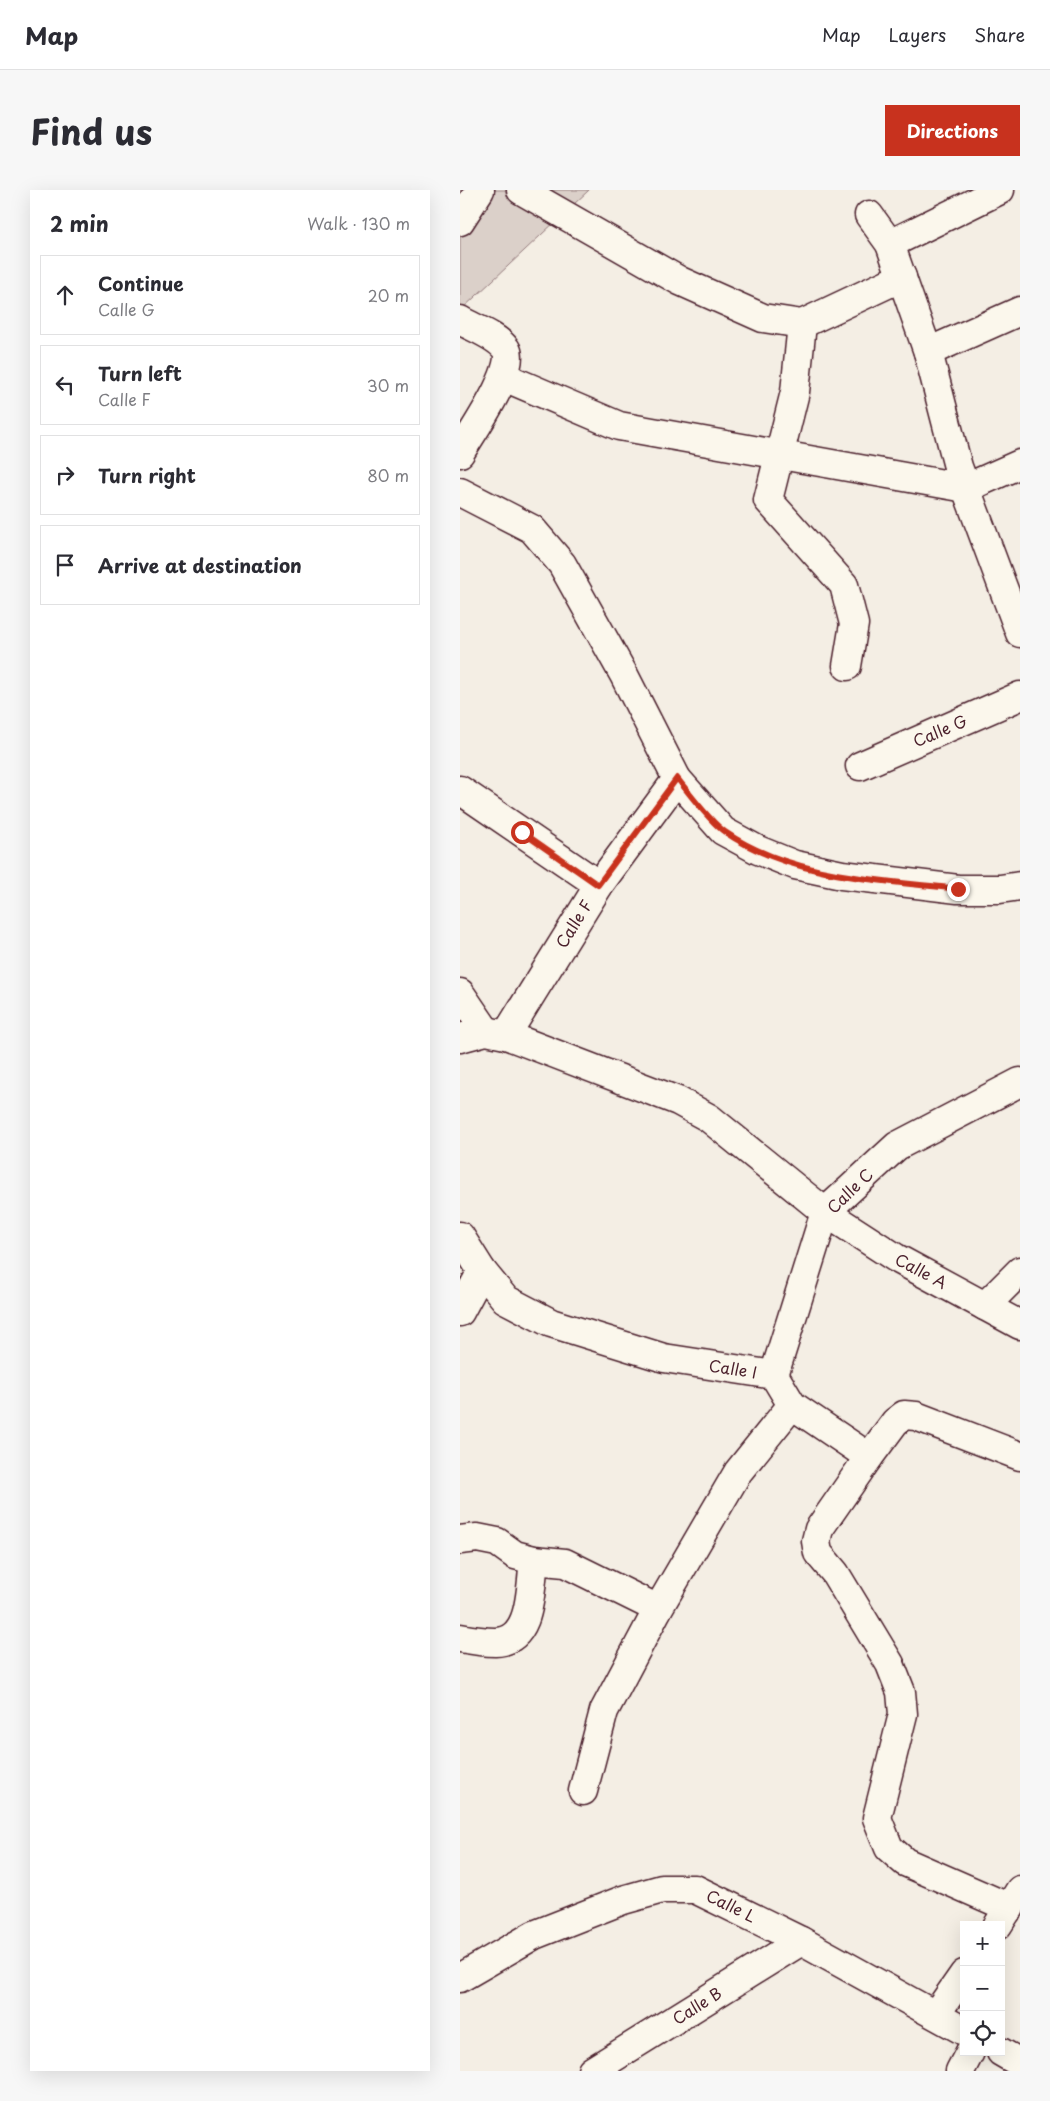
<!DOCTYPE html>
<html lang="en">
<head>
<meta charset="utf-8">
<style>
	body { margin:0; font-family:"Playpen Sans",sans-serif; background:#f7f7f7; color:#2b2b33 }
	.controls { position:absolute; right:15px; bottom:15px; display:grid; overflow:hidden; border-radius:0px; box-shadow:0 5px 20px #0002 }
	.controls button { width:45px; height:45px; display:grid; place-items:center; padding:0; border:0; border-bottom:1px solid #e1e1e2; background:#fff; color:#2b2b33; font:25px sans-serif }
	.stop { position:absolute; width:15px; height:15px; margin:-11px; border:4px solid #c8321e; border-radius:50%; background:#fff }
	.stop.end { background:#c8321e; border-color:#fff; box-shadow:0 1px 5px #0008 }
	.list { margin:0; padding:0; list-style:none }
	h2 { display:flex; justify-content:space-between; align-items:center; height:65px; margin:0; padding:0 20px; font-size:21px }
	h2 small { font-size:16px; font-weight:400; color:#7c7c81 }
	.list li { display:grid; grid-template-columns:32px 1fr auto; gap:15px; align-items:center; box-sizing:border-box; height:80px; margin:0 10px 10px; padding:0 10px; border:1px solid #e1e1e2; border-radius:0px }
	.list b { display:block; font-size:19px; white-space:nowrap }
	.list p { margin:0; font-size:16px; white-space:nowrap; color:#7c7c81 }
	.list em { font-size:16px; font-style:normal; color:#7c7c81 }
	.icon { flex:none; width:28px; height:28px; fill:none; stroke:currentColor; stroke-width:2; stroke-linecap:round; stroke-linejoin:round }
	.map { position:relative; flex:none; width:560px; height:1881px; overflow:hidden; border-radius:0px }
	header { display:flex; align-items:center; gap:30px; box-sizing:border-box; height:70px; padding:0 25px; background:#fff; border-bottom:1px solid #e1e1e2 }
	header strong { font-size:24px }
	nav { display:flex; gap:28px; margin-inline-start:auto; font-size:18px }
	.intro { display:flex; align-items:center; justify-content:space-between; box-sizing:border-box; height:120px; padding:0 30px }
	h1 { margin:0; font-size:35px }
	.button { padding:12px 22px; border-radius:0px; background:#c8321e; color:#fff; font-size:18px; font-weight:700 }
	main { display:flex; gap:30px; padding:0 30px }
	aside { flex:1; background:#fff; border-radius:0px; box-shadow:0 5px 20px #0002 }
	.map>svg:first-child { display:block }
	.green { fill:#dbd0c9; stroke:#92787a }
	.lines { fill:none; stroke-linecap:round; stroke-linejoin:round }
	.minor-casing { stroke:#4a1f2b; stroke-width:31 }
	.minor { stroke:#fbf7ec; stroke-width:28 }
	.route { stroke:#c8321e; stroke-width:6 }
	.labels { text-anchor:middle; stroke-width:4.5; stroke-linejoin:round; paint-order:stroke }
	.street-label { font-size:16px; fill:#4a1f2b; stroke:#fbf7ec }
</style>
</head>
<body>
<header>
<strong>Map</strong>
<nav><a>Map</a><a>Layers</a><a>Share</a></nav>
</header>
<div class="intro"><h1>Find us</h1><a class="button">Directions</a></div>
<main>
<aside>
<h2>2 min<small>Walk · 130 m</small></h2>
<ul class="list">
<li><svg class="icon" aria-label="ahead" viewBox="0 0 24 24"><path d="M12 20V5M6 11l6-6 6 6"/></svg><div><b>Continue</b><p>Calle G</p></div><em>20 m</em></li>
<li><svg class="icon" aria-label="left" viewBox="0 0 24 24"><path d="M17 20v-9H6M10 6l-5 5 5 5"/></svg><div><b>Turn left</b><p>Calle F</p></div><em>30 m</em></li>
<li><svg class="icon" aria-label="right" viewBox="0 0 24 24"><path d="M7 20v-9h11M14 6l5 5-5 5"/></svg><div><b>Turn right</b></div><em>80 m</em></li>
<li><svg class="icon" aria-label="arrive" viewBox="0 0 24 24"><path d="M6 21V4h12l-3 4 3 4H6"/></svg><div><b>Arrive at destination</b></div></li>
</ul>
</aside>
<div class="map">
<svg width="560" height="1881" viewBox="0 0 560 1881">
	<rect width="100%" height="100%" fill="#f4eee4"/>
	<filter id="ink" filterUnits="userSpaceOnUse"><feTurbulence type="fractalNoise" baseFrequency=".02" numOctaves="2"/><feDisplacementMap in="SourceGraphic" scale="10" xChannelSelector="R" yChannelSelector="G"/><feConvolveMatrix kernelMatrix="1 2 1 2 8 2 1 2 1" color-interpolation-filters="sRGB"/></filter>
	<g filter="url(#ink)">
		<path class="green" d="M0,0H129L0,121Z"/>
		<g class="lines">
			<g class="minor-casing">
				<g id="minor">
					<path d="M61,0L220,91L303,128L342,134L442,87"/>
					<path d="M409,25L430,54L468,162L498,277L560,443"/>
					<path d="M0,31L20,0"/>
					<path d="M430,54L540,0"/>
					<path d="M0,130C13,138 37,146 46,159C58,177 11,244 0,263"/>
					<path d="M342,134L335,202L308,310L384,395L394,434L387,476"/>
					<path d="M468,162L560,121"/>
					<path d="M44,187L159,236L506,298L560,274"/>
					<path d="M0,302L72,339L102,374L164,485L217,589L263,641L298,660L335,675L382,685L498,699H540L560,696"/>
					<path d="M400,576L560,506"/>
					<path d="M0,600L139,695"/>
					<path d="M0,803L26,841"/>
					<path d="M46,845L218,911L249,928L365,1022L436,1068L560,1135"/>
					<path d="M0,848L26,841L46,845L139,695L217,589"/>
					<path d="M0,1046L22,1081L45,1109L91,1133L204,1168L314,1185L332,1215L409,1267L435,1232L444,1225L456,1226L560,1266"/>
					<path d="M525,1116L560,1081"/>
					<path d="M0,1122L22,1081"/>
					<path d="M314,1185L365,1022L437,956L560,892"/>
					<path d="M409,1267L359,1339L356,1351L358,1363L375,1383L430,1474L441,1502L443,1524L417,1628L429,1658L445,1672L550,1718"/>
					<path d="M0,1350L17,1348L37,1352L55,1365L74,1370L105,1373L198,1419"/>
					<path d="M0,1448C11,1450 23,1452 35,1452C73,1451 70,1398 74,1370"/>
					<path d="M123,1601L144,1521L198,1419L278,1282L332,1215"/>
					<path d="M538,1735L560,1700"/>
					<path d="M0,1788L74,1745L163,1710L202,1699H235L341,1751L504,1841"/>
					<path d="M476,1824L504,1784"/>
					<path d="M541,1862L560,1873"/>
					<path d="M132,1881L341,1751"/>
					<path d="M500,1881L510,1862"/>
				</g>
			</g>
			<use href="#minor" class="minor"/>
		</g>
	</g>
	<g class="lines" filter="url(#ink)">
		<path class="route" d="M62,642L138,695L217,588C229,603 250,632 265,642C332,688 420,690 498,699"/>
	</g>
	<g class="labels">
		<g class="street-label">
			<text transform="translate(480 541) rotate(-23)" y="6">Calle G</text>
			<text transform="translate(114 734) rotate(-58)" y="6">Calle F</text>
			<text transform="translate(390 1001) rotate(-44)" y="6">Calle C</text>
			<text transform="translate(461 1081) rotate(28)" y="6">Calle A</text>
			<text transform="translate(273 1179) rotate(9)" y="6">Calle I</text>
			<text transform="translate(271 1716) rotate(26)" y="6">Calle L</text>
			<text transform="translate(237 1816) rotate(-32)" y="6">Calle B</text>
		</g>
	</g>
</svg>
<div class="controls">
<button>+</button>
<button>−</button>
<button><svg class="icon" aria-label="locate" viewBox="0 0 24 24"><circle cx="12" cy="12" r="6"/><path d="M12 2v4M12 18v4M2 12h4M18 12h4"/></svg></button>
</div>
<div class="stop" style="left:62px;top:642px"></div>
<div class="stop end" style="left:498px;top:699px"></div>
</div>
</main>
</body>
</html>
